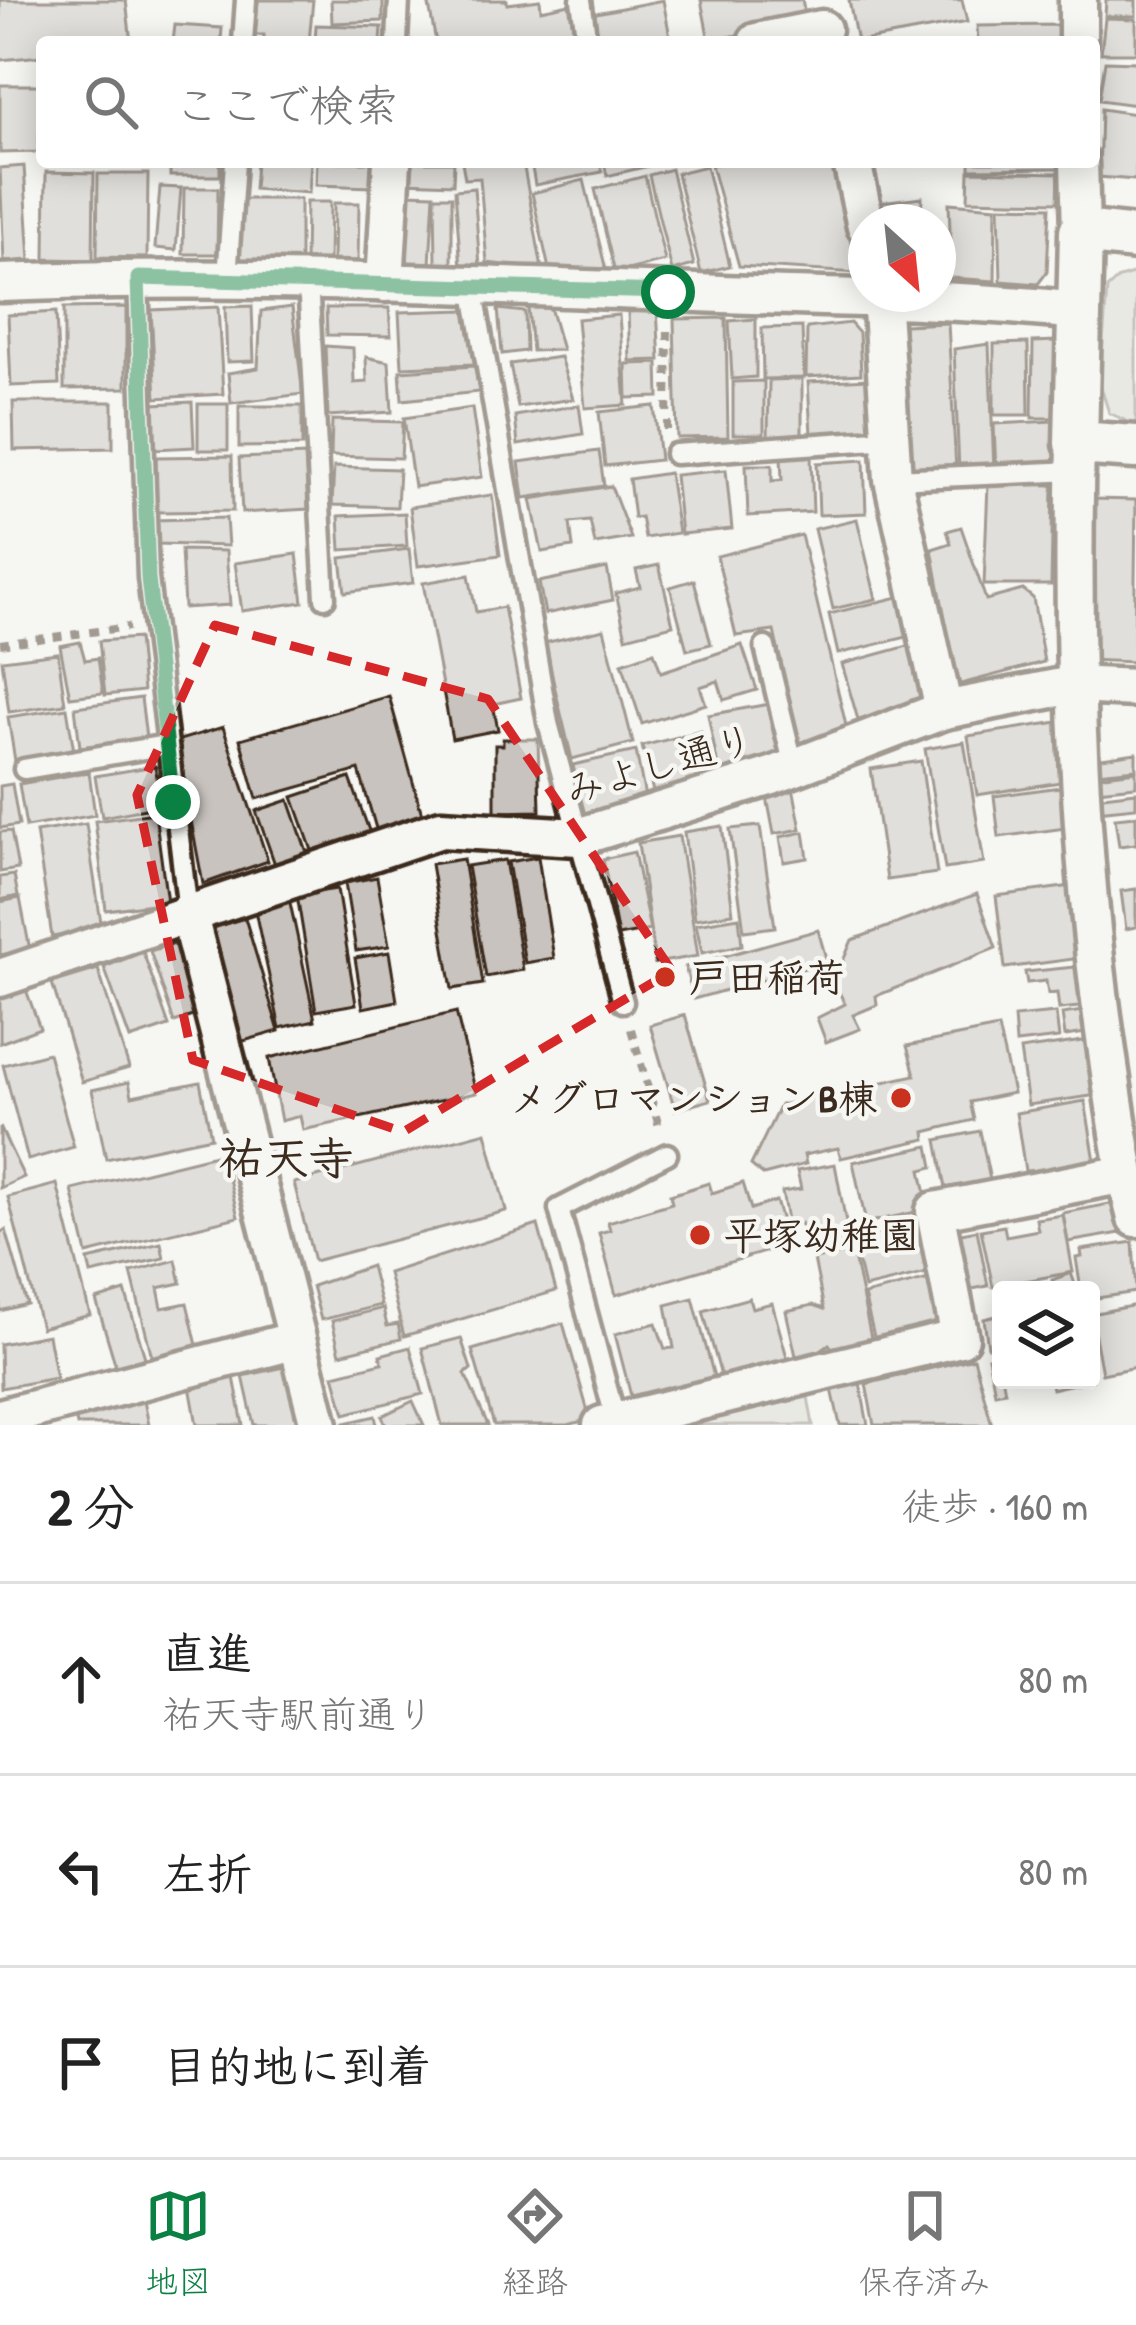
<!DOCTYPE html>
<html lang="ja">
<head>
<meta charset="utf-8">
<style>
	body { margin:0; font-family:"Patrick Hand","Klee One",sans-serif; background:#f6f6f6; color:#222 }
	.controls { position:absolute; right:36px; bottom:36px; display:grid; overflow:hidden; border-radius:12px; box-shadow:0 6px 30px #0003 }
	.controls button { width:108px; height:108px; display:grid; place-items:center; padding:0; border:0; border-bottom:3px solid #e0e0e0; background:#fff; color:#222; font:60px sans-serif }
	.compass { position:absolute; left:848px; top:204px; width:108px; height:108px; border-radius:50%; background:#fff; box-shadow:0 6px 30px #0003; rotate:153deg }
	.stop { position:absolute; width:36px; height:36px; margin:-27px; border:9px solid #0b8043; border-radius:50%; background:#fff }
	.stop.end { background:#0b8043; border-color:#fff; box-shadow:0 3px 12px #0008 }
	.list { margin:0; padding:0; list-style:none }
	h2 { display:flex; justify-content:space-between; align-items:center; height:156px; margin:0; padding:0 48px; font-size:51px }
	h2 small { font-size:39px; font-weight:400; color:#767676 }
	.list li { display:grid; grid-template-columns:78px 1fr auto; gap:36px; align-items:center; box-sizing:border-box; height:192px; padding:0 48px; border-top:3px solid #e0e0e0 }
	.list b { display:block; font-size:45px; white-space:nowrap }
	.list p { margin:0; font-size:39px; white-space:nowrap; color:#767676 }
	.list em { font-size:39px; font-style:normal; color:#767676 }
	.icon { flex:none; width:66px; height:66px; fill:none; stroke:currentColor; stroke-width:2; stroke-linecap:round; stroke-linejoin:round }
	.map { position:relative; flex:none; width:1136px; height:1425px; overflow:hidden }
	.search { position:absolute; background:#fff; box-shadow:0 6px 30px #0003; left:36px; right:36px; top:36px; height:132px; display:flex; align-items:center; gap:30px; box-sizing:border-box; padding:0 42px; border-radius:12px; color:#767676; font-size:45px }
	.sheet { height:732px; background:#fff }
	nav { display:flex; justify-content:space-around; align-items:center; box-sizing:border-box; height:168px; border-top:3px solid #e0e0e0; background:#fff; font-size:33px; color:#767676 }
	nav a { display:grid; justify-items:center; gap:6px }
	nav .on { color:#0b8043 }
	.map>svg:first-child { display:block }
	.green { fill:#dad9d3; stroke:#8a8278; stroke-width:3 }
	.building { fill:#c8c3be; stroke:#3b2a1e; stroke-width:3 }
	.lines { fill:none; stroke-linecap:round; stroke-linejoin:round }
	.service-casing { stroke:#3b2a1e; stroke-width:27 }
	.minor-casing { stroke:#3b2a1e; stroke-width:45 }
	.tertiary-casing { stroke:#3b2a1e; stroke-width:51 }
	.path { stroke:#3b2a1e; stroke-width:8; stroke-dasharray:9 9; stroke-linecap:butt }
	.service { stroke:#f6f6f2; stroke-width:18 }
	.minor { stroke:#f6f6f2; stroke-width:36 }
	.tertiary { stroke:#f6f6f2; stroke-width:42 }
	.route { stroke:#0b8043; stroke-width:15 }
	.marked { fill:none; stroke:#d62828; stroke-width:9; stroke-dasharray:24 15; stroke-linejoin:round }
	.poi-dot { fill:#c8321e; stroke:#f6f6f2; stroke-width:4.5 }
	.labels { text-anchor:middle; stroke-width:9; stroke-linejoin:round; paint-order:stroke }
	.street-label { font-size:39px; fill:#3b2a1e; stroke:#f6f6f2 }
	.poi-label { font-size:39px; font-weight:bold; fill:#3b2a1e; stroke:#f6f6f2; text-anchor:start }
	.quarter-label { font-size:45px; font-weight:bold; fill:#3b2a1e; stroke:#f6f6f2 }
</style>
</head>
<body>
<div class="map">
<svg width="1136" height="1425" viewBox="0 0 1136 1425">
	<rect width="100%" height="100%" fill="#f6f6f2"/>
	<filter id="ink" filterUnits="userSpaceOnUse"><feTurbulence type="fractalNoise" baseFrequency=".00833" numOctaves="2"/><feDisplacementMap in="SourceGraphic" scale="24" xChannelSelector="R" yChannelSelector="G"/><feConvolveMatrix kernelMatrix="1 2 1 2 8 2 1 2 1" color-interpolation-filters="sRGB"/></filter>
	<g filter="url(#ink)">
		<g class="green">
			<path d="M1136,273V425L1109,413L1100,384L1107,289L1119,278Z"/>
			<path d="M808,1397L813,1425H687Z"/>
		</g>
		<g class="building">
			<path d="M0,0H126L131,42H42V56L0,60Z"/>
			<path d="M258,0H313L309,42H264V35H255Z"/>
			<path d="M331,0H383V21L332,23Z"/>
			<path d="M428,0H507V4L540,0L541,10L569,4L576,42H436Z"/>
			<path d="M663,0L671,42H597L591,14Z"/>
			<path d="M701,0H802L806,21L709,41Z"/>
			<path d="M849,0H962L967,22L857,42Z"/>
			<path d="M1106,0H1136V16H1105Z"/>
			<path d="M1105,18L1136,19V53H1101Z"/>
			<path d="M175,25L222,28L221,42H173Z"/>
			<path d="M316,25L382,27L381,42H315Z"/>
			<path d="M1059,25V42H978L977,26Z"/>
			<path d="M1105,61L1136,62V105L1099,100Z"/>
			<path d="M0,85H42L38,152L0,153Z"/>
			<path d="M1101,109L1136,114V180L1099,177Z"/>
			<rect x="170" y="162" width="50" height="14"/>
			<path d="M256,162H311L309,193L254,189Z"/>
			<path d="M317,162H373L372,187L316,185Z"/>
			<path d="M406,162H454L453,184L405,182Z"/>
			<path d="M462,162H523L542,269L487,263L480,178L465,179Z"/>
			<path d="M531,162H600L602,172L535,185Z"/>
			<path d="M604,162H665L607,176Z"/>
			<path d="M730,162H832L858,273L739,266L711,165Z"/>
			<path d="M970,162H1059V168L970,169Z"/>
			<path d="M24,166L30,260L4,262L0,168Z"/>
			<path d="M706,166L730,266L701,273L677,173Z"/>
			<path d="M671,169L694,265L672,271L649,175Z"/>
			<path d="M969,171L1059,173L1058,202L968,200Z"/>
			<path d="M46,172L94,173L93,260L45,259Z"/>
			<path d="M98,174H148L147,258L97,257Z"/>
			<path d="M645,176L665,261L615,273L595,189Z"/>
			<path d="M584,180L606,270L549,269L532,193Z"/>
			<path d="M160,187L181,188L176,250L155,248Z"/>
			<path d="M184,188H218L217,254H183Z"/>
			<path d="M474,188L480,267L461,268L455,190Z"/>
			<path d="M408,193L434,194L430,264L404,262Z"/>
			<path d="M435,196H452V264L436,265Z"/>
			<path d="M922,197L921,222H884L880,202Z"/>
			<path d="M240,199H300V261L240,260Z"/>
			<path d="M306,202H330L329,262H305Z"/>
			<path d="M334,203H359L358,263L333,262Z"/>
			<path d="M949,203L996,207L995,281L938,277V261L951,260Z"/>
			<path d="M999,206L1050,207L1047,272L1038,284L1001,281Z"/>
			<path d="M252,306L254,361L227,362L225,307Z"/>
			<path d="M126,307V388L64,389V308Z"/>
			<path d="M218,307L223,394L156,398L151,310Z"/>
			<path d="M292,307L303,394L231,403L228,373L258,368L261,311Z"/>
			<path d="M550,307L562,350L532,351L528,308Z"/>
			<path d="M326,308H389L391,336L327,335Z"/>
			<path d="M498,309L525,312L526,351L502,354Z"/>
			<path d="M465,310L475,364L402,367L399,312Z"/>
			<path d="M657,310L660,360L630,361L628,312Z"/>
			<path d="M56,312L59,384L11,386L8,315Z"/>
			<path d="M619,315L626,405L585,408L577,319Z"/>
			<path d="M726,318L728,437L677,438L674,319Z"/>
			<path d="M756,319V377L732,379L729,321Z"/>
			<path d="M850,323L859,333L861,374L806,377L807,328Z"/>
			<path d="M948,323L956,470L912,473L904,325Z"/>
			<path d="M802,327L804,378L763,379L762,328Z"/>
			<path d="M1056,341V418H1032L1033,342Z"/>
			<path d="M1028,343L1029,415H994V344Z"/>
			<path d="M989,344L994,471H959L954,349Z"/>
			<path d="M325,346L353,348L354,383L367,382L366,357L389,362L392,412L328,416Z"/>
			<path d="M560,357L573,399L518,407L510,364Z"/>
			<path d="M658,363L659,397L627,398L626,364Z"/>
			<path d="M475,366L479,392L402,400L400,371Z"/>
			<path d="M802,379V436L768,437L769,380Z"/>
			<path d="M869,379L871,430L811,434L808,382Z"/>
			<path d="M764,381V434H733V382Z"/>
			<path d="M13,402H113V448L14,450Z"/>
			<path d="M192,402L194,447L155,449L153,404Z"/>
			<rect x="198" y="404" width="30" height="46"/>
			<path d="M579,405L583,434L518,445L515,416Z"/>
			<path d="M239,406H302V446L239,447Z"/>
			<path d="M654,406L660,460L605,466L599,412Z"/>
			<path d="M472,408L482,477L414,487L404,418Z"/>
			<path d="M332,420L403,422L401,458L331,456Z"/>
			<path d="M1055,421L1057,469L996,472L994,424Z"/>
			<path d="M599,451L604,486L524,498L519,462Z"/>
			<path d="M305,455L308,509L242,513L239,458Z"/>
			<path d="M232,456L233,511L156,512V457Z"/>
			<path d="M811,456L813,512L748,516L746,465H772V481L782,480L781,457Z"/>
			<path d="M864,460L866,513L819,515L817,463Z"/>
			<path d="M334,467L399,469L397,507L332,505Z"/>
			<path d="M726,470L732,529L681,534L675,475Z"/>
			<path d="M669,473L678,533L645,538L641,517L634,518L629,479Z"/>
			<path d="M988,484L1053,485L1051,585H984Z"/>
			<path d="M611,486L631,538L595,544L590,521L570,523L573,547L542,552L531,499Z"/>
			<path d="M492,495L500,555L418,566L410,507Z"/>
			<path d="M1092,499L1136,500L1134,662L1085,660Z"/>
			<path d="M405,513L407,546L341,550L339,516Z"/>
			<path d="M226,518L228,546L157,544L153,520Z"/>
			<path d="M857,519L876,599L833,609L814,529Z"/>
			<path d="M961,527L986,600L1023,590L1033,598L1044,662L957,685L932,549L951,543L947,531Z"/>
			<path d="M801,535L848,734L799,745L774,631L736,636L717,556Z"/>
			<path d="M409,549L413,583L345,592L341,558Z"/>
			<path d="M181,550L226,551L230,605L184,608Z"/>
			<path d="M297,554L303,602L242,611L235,563Z"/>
			<path d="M659,565L673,625L626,637L616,593L640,587L636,570Z"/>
			<path d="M607,568L613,600L545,614L539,582Z"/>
			<path d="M469,575L476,612L504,607L521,698L493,704L498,730L452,739L423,583Z"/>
			<path d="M694,580L711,644L687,650L670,587Z"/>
			<path d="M902,596L911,636L838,654L829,614Z"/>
			<path d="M604,629L633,743L572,759L544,643Z"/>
			<path d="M138,638L143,691L105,695L99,641Z"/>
			<path d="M80,642L85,660L98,658L103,693L70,697L60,646Z"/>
			<path d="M915,644L932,706L860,727L842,664Z"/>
			<path d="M742,645L757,690L724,700L718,681L700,687L706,704L642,724L622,663L654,652L661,672Z"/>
			<path d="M58,653L65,704L9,712L2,660Z"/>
			<path d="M389,696L423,818L377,832L359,770L257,799L240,739Z"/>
			<path d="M141,698L146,738L80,747L75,707Z"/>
			<path d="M769,704L781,765L720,777L708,715Z"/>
			<path d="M67,708L74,751L15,761L8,717Z"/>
			<path d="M1058,722L1067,781L977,795L968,736Z"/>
			<path d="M223,727L268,861L203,884L176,741Z"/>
			<path d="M701,731L713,782L654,796L642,746Z"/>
			<path d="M503,739H538L540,811L495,812V745H503Z"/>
			<path d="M964,742L984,863L945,869L925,749Z"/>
			<path d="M636,751L647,807L585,821L573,765Z"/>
			<path d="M1136,753V769L1097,773L1095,759Z"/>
			<path d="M921,761L937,873L887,880L871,769Z"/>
			<path d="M155,766L162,806L102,817L95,776Z"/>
			<path d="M1136,771V786L1097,790L1096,776Z"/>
			<path d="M89,772L95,815L26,827L19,784Z"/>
			<path d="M350,778L371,836L314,856L293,797Z"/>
			<path d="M12,784L19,825L0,828V786Z"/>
			<path d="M1068,786L1073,827L999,837L994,796Z"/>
			<path d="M793,787L801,829L774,834L766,792Z"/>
			<path d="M1136,792V807L1096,811L1095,797Z"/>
			<path d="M289,800L309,858L277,870L256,811Z"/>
			<path d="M155,813L167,902L106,910L95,821Z"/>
			<path d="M1136,816V844L1119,846L1115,818Z"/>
			<path d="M86,824L102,929L52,937L36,832Z"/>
			<path d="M722,826L733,913L695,919L684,832Z"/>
			<path d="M760,826L775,927L744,931L730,829Z"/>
			<path d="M11,831L18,869L0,872V832Z"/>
			<path d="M804,832L808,858L784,862L780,837Z"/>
			<path d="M679,836L698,956L655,963L638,843Z"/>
			<path d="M634,852L650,930L618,936L603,859Z"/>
			<path d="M538,857L554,958L525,963L508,862Z"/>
			<path d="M463,859L483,984L452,989L431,864Z"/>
			<path d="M505,860L523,970L486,977L467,866Z"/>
			<path d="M14,875L18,896L0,900V877Z"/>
			<path d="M377,877L389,946L356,951L345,883Z"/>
			<path d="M1072,886L1081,958L1005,968L996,896Z"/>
			<path d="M337,889L356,1004L316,1011L297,895Z"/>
			<path d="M1136,889V927L1126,929L1121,891Z"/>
			<path d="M977,894L996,948L876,996L877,1005L853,1015L860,1029L826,1042L817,1018L845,1004L834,982L852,940Z"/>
			<path d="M20,898L30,950L0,955V902Z"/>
			<path d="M289,898L315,1020L280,1028L254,906Z"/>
			<path d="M739,917L742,945L702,953L696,924Z"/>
			<path d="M245,918L279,1031L240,1042L207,929Z"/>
			<path d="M818,930L827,962L694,999L685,967Z"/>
			<path d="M181,941L205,1012L174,1022L150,951Z"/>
			<path d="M143,952L169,1026L130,1039L104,967Z"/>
			<path d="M389,952L397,1001L363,1008L355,958Z"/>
			<path d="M1085,966L1089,1006L1059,1009L1057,993L1048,994L1046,981L1027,983L1025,972Z"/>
			<path d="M98,969L129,1068L82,1082L52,983Z"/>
			<path d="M25,987L40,1028L0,1043V996Z"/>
			<path d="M1090,1010L1093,1032L1065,1036L1062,1014Z"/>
			<path d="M456,1012L476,1093L303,1130L300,1116L281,1121L269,1058Z"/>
			<path d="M1056,1013L1059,1038L1016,1043L1014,1017Z"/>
			<path d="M685,1015L710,1100L675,1110L650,1025Z"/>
			<path d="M998,1028L1013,1093L970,1102L974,1120L925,1132L926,1139L841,1158L838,1148L804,1155L806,1164L763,1175L751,1165L780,1105L915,1075L907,1046Z"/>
			<path d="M1090,1040L1098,1095L1028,1105L1020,1050Z"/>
			<path d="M48,1053L74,1147L28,1160L3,1065Z"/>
			<path d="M129,1082L132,1096L200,1082L211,1137L106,1159L92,1090Z"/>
			<path d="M1085,1101L1095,1161L1076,1180L1041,1186L1038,1170L1025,1171L1016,1113Z"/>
			<path d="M0,1127L24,1177L0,1188Z"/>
			<path d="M980,1131L992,1190L948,1199L937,1140Z"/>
			<path d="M486,1132L506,1211L314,1261L294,1183Z"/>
			<path d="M929,1146L933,1167L921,1170L929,1209L866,1223L853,1162Z"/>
			<path d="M223,1153L238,1217L87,1254L72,1190Z"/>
			<path d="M835,1164L850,1244L806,1252L801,1223L788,1226L782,1192L801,1189L797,1171Z"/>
			<path d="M709,1183L712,1193L743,1183L751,1209L776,1201L789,1245L616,1295L599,1233L610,1230L608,1222L672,1203L670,1195Z"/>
			<path d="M57,1184L90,1315L41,1328L8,1197Z"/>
			<path d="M1125,1201L1132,1231L1068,1242L1063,1213Z"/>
			<path d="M1063,1215L1073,1272L993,1287L981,1230L1004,1226L1006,1236L1038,1230L1036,1219Z"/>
			<path d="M925,1222L936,1271L864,1288L853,1240Z"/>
			<path d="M538,1225L556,1291L404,1336L388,1273Z"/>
			<path d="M6,1230L27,1304L0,1311V1232Z"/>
			<path d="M977,1230L988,1286L967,1290L956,1234Z"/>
			<path d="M1133,1242L1136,1292L1091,1299V1290H1081L1076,1258L1082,1257L1081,1250Z"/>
			<path d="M161,1243L164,1258L91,1274L88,1260Z"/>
			<path d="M853,1252L872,1343L835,1352L829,1344L815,1354L796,1356L786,1311L813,1305L824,1309L814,1259Z"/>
			<path d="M176,1260L181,1283L158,1288L162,1308L187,1303L199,1354L154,1365L131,1272Z"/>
			<path d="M371,1266L381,1305L321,1320L312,1286Z"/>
			<path d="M1071,1273L1075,1284L1056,1290L1052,1280Z"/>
			<path d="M933,1278L945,1328L876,1345L864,1295Z"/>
			<path d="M125,1291L146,1361L117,1370L96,1300Z"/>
			<path d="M693,1298L717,1388L674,1401L667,1387L631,1396L615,1334L656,1323L665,1349L674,1348L666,1305Z"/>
			<path d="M749,1298L752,1308L772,1303L790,1368L724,1387L703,1311Z"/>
			<path d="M1136,1305V1367L1102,1374L1091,1314Z"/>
			<path d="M383,1308L387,1326L398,1324L401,1339L340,1354L332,1321Z"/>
			<path d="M996,1316L1001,1345L988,1347L984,1319Z"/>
			<path d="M563,1323L590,1419L568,1425H494L472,1350Z"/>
			<path d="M48,1335L56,1378L1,1388L0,1344Z"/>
			<path d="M461,1338L471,1369L465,1374L488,1425H442L422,1348Z"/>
			<path d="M410,1347L423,1394L345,1414L334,1375L382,1363L380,1355Z"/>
			<path d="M998,1355L1005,1391L995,1393L988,1357Z"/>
			<path d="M974,1358L992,1425H874L866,1384Z"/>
			<path d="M294,1365L307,1425H254L243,1376Z"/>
			<path d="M234,1377L243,1425H197L190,1386Z"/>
			<path d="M1091,1378L1092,1380L1052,1389L1050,1380Z"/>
			<path d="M860,1383L868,1425H840L832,1389Z"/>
			<path d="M130,1398L144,1401L149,1425H77L74,1412Z"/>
			<path d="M413,1401L424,1425H386L382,1416Z"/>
			<path d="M375,1416L377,1425H346L345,1423Z"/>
		</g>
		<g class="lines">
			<g class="service-casing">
				<g id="service">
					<path d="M581,0L587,42"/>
					<path d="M243,42L246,0"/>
					<path d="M397,42L399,0"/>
					<path d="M138,277L148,578L188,912"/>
					<path d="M227,279L235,162"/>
					<path d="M308,281L325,598"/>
					<path d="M473,286L548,723L623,1002"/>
					<path d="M675,454L891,439"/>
					<path d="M893,479L1075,471"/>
					<path d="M765,647L794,767"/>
					<path d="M24,769L167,745"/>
					<path d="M616,1421L559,1209L667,1154"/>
				</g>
			</g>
			<g class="minor-casing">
				<g id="minor">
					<path d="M1078,0V42"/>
					<path d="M757,42L822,29"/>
					<path d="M852,162L866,226"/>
					<path d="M1079,162L1081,232"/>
					<path d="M0,283C224,274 448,284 671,292C808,298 943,297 1079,311"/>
					<path d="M385,283L392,162"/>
					<path d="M881,294L893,479L944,710"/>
					<path d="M1076,443C1071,642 1077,840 1105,1038C1114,1098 1121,1159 1136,1218"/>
					<path d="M188,912L319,1425"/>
					<path d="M0,978L441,829L578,837L772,776L944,710L1072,685L1136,688"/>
					<path d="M0,1418L297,1340"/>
					<path d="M602,1425L960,1338L935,1211L1125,1174"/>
				</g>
			</g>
			<g class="tertiary-casing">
				<path id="tertiary" d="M1136,238L1081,232L1076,443L1136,447"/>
			</g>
			<g class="path">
				<path d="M667,430L668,325"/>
				<path d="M0,644L129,627"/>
				<path d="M631,1029L660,1130"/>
			</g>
			<use href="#service" class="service"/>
			<use href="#minor" class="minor"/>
			<use href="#tertiary" class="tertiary"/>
		</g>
	</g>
	<g class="lines" filter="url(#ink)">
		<path class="route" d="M173,802L148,578L138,278L668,292"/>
	</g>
	<path d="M0 0H1136V1425H0ZM215,625L488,699L672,971L403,1132L193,1060L137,795Z" fill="#f6f6f2" fill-opacity=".55" fill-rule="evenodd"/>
	<path class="marked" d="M215,625L488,699L672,971L403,1132L193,1060L137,795Z"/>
	<g class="poi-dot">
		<circle cx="665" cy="977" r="12"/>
		<circle cx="901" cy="1098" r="12"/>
		<circle cx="700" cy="1235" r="12"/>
	</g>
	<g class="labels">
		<g class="street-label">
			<text transform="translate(659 764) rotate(-16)" y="14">みよし通り</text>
		</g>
		<g class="poi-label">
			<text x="689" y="991">戸田稲荷</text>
			<text x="877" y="1112" text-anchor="end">メグロマンションB棟</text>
			<text x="724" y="1249">平塚幼稚園</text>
		</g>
		<g class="quarter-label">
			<text x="286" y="1174">祐天寺</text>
		</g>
	</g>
</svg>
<div class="controls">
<button><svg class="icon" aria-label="layers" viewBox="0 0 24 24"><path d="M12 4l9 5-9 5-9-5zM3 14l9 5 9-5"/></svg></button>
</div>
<svg class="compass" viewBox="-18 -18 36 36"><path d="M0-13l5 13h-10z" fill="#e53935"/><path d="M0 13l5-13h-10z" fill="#767676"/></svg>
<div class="stop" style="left:668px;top:292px"></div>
<div class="stop end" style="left:173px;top:802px"></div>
<div class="search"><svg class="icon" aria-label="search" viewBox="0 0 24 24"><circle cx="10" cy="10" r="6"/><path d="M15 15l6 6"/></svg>ここで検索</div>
</div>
<section class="sheet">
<h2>2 分<small>徒歩 · 160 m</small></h2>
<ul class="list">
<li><svg class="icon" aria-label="ahead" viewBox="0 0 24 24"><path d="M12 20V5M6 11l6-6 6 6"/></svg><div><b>直進</b><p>祐天寺駅前通り</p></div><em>80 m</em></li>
<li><svg class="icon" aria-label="left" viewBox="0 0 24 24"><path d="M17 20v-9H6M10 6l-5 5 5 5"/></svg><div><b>左折</b></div><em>80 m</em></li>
<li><svg class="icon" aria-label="arrive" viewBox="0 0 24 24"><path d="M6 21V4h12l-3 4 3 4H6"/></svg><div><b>目的地に到着</b></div></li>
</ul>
</section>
<nav>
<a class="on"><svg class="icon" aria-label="map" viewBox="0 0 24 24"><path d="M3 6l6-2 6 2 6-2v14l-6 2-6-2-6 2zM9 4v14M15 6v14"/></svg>地図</a>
<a><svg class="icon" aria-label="directions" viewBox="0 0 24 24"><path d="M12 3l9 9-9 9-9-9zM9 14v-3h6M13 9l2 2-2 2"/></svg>経路</a>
<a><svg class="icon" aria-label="saved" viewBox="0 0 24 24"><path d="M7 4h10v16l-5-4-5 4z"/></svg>保存済み</a>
</nav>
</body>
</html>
